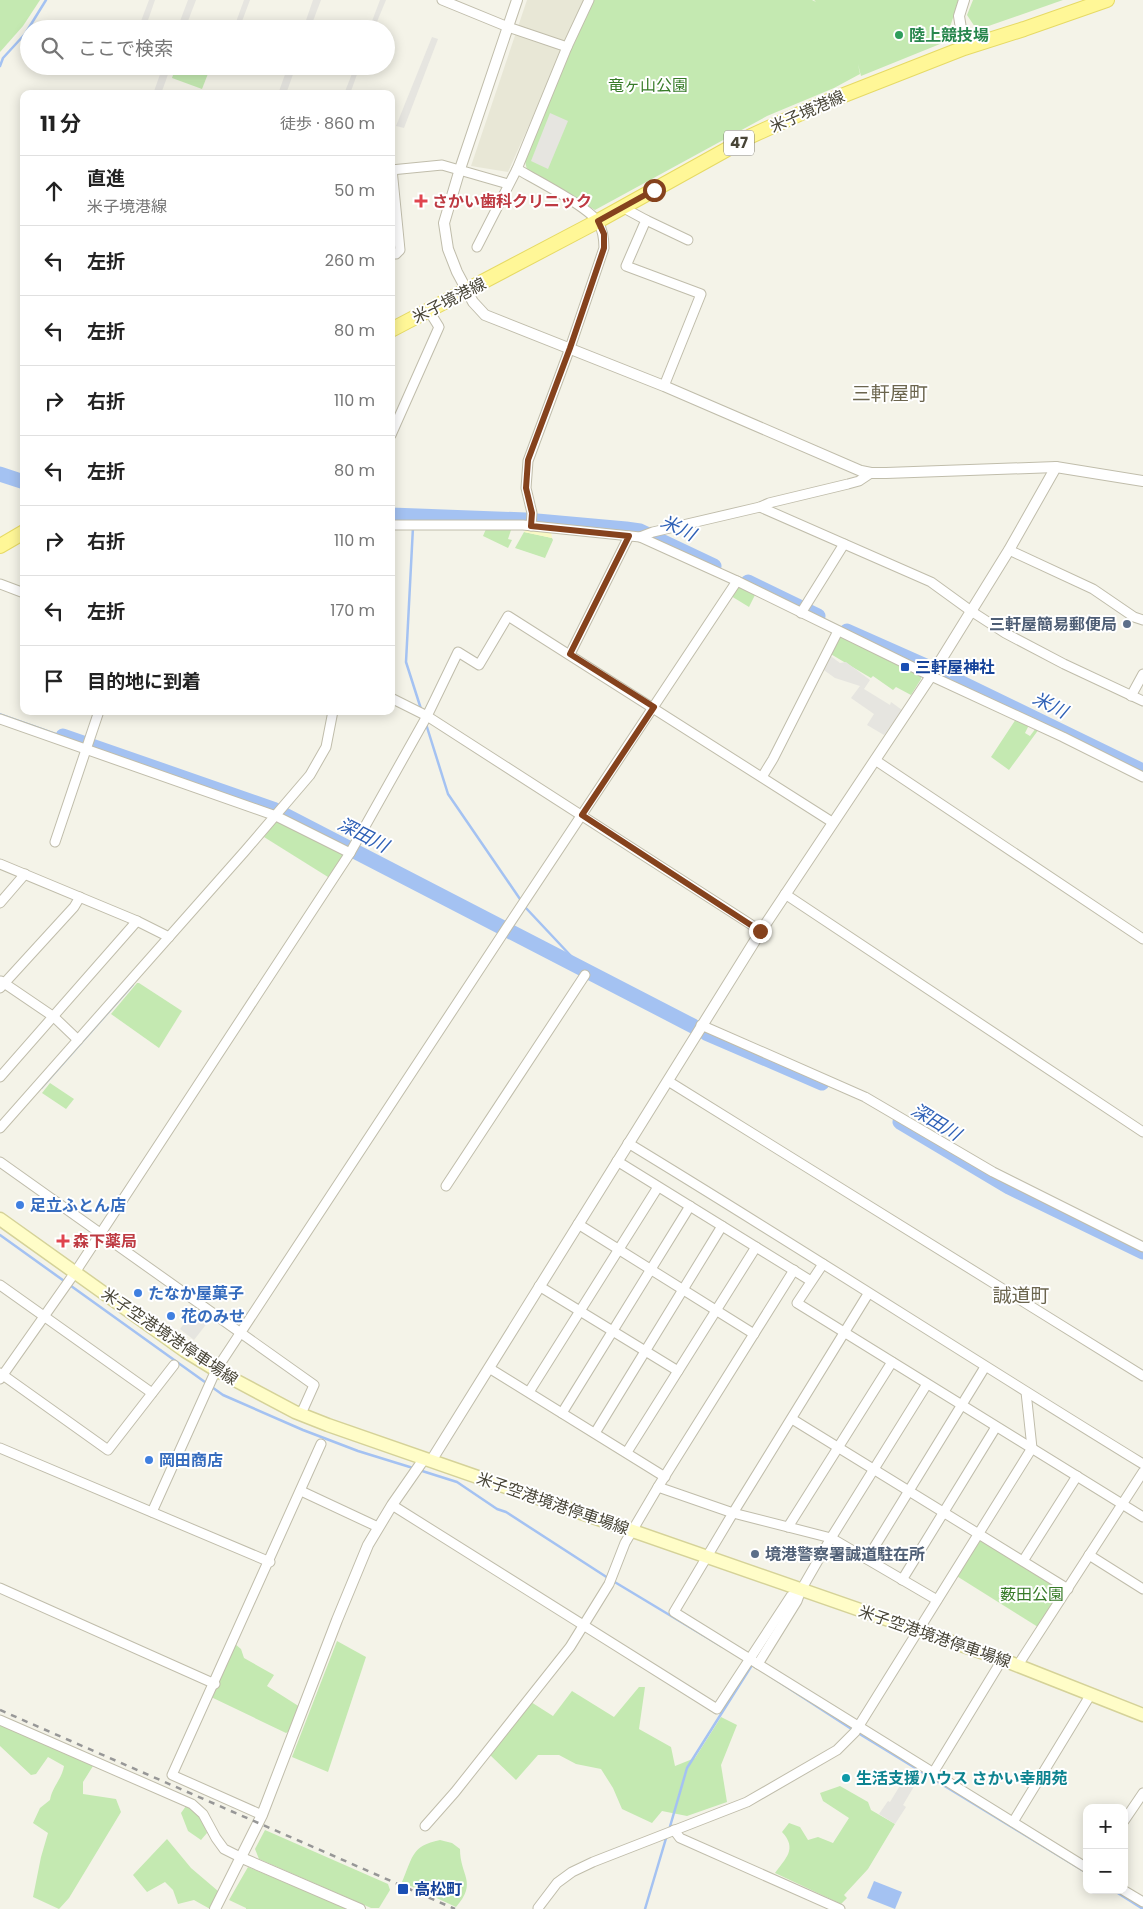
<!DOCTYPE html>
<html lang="ja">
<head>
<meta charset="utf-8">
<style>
	body { margin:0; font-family:Poppins,"Noto Sans JP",sans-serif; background:#f2f2f2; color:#222 }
	.controls { position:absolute; right:15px; bottom:15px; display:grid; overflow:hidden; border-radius:10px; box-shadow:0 2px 12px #0003 }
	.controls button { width:45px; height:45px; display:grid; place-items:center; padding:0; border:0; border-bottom:1px solid #e0e0e0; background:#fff; color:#222; font:25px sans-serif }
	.stop { position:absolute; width:15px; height:15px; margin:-11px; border:4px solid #85421d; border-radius:50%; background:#fff }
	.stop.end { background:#85421d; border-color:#fff; box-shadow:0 1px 5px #0008 }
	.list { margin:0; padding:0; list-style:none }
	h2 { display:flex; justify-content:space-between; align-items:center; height:65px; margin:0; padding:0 20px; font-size:21px }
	h2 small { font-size:16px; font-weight:400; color:#767676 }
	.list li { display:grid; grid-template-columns:32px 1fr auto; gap:15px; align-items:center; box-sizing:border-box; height:70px; padding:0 20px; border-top:1px solid #e0e0e0 }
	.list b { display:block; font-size:19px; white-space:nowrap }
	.list p { margin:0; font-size:16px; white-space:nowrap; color:#767676 }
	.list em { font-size:16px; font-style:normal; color:#767676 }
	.icon { flex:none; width:28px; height:28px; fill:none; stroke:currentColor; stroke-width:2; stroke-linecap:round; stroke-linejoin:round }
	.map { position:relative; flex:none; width:1143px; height:1909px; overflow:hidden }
	.search { position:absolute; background:#fff; box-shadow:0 2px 12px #0003; left:20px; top:20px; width:375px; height:55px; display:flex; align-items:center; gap:12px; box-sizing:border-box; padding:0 18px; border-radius:28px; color:#767676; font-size:19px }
	.panel { position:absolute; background:#fff; box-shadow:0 2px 12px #0003; left:20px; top:90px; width:375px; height:625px; border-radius:10px }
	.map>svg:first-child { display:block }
	.residential { fill:#e8e7d6 }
	.green { fill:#c4e9b1 }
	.sand { fill:#f9f9c4 }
	.parking { fill:#e6e5e0 }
	.water { fill:#a4c2f2 }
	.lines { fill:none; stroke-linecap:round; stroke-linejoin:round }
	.stream { stroke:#a4c2f2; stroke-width:2.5 }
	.river { stroke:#a4c2f2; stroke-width:15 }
	.minor-casing { stroke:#c0bdab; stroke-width:11 }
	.tertiary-casing { stroke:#c0bdab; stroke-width:12 }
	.secondary-casing { stroke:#d5d298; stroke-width:15 }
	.primary-casing { stroke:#e6da65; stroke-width:16 }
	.minor { stroke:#fff; stroke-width:9 }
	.tertiary { stroke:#fff; stroke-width:10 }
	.secondary { stroke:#fffdc8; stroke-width:12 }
	.primary { stroke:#fff797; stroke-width:14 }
	.rail { stroke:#979797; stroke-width:2.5; stroke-dasharray:6 6; stroke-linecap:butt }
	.route { stroke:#85421d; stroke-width:6 }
	.leisure-dot { fill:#2e9e5b; stroke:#fff; stroke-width:2 }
	.health-dot { fill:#e0444e; stroke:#fff; stroke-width:2 }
	.service-dot { fill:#5c6f8a; stroke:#fff; stroke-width:2 }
	.transit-dot { fill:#1a4fb4; stroke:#fff; stroke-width:2 }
	.shop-dot { fill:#3f7fe0; stroke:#fff; stroke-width:2 }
	.culture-dot { fill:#0f9aa8; stroke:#fff; stroke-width:2 }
	.labels { text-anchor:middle; stroke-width:4; stroke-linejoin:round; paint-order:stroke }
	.shield { fill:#fff; stroke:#7f7d73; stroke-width:1 }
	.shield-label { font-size:15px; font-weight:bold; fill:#484537 }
	.leisure-label { font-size:16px; font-weight:bold; fill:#27864d; stroke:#fff; text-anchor:start }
	.park-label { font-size:16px; fill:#377b28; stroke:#fff }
	.street-label { font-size:16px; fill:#484537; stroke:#fff }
	.health-label { font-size:16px; font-weight:bold; fill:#be3a42; stroke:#fff; text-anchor:start }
	.service-label { font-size:16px; font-weight:bold; fill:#4e5e75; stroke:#fff; text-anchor:end }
	.transit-label { font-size:16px; font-weight:bold; fill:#164399; stroke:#fff; text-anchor:start }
	.shop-label { font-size:16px; font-weight:bold; fill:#366cbe; stroke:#fff; text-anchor:start }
	.culture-label { font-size:16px; font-weight:bold; fill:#0d838f; stroke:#fff; text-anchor:start }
	.water-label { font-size:18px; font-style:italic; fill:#2e60b6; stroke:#fff }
	.quarter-label { font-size:19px; fill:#6b654e; stroke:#fff }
</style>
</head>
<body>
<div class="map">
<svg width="1143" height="1909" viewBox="0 0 1143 1909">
	<rect width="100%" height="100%" fill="#f4f3e8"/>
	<path class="residential" d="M527,0H585L508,172L471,166Z"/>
	<g class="green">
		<path d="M0,0H40L23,26L0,52Z"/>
		<path d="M594,0H812L816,2L814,0H959L945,42L861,76L858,64L860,74L834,88L767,116L595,210L527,170L525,161L571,50Z"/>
		<path d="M973,0H1063L977,30L967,15Z"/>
		<path d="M176,66H211L202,89L172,78Z"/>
		<path d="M486,529L511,530L508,539L512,540L508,548L483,536Z"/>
		<path d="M524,532L552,538L553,540L545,558L515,548Z"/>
		<path d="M738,586L755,595L749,607L731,596Z"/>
		<path d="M838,636L903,664L921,675V679L911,695L896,687L893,690L873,676L871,678L829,653Z"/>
		<path d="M1016,719L1029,725L1025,733L1030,736L1036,728L1039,729L1009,770L991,757Z"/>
		<path d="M278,819L344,854L328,877L264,837Z"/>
		<path d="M137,983H139L182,1011L159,1048L111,1014Z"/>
		<path d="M50,1083L74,1099L66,1109L42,1093Z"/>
		<path d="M979,1537L1065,1587L1038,1627L955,1575Z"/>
		<path d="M337,1641L366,1657L328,1772L292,1757Z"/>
		<path d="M235,1644L241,1649L244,1658L274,1675L267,1686L300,1707L291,1730L286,1733L211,1697Z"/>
		<path d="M639,1687H645L639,1729L671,1747L675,1766L695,1758L721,1717L737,1725L721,1765L727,1802L687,1816L662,1811L652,1823L622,1809L613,1788L601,1769L576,1764L559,1755H538L516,1780L490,1755L531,1702L553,1716L572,1691L614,1717Z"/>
		<path d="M0,1724L71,1754L93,1766L83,1782V1794L116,1799L121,1812L69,1898L59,1909L33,1897L41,1857L48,1833L33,1823L40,1808L50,1800C52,1787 62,1779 64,1766L48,1757L36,1774L31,1775L0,1746Z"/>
		<path d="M840,1786L868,1802L871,1810L895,1824L868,1869L844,1895L847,1898L841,1904L775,1873C785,1859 798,1849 782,1832L789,1823L800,1827L808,1840L818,1837L833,1843L849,1818L823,1801L820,1793Z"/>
		<path d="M186,1806L200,1815L207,1833L201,1840L188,1831L181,1813Z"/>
		<path d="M265,1830L388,1884L390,1890L379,1908H371L259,1859L255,1849Z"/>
		<path d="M167,1839L191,1868L218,1891L210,1909L194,1900L178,1904L173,1890L165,1882L147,1892L133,1875Z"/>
		<path d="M440,1840L452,1843L460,1849C460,1876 478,1882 456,1907L402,1882C413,1857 411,1846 440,1840Z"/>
		<path d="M248,1867L348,1909H246V1908L229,1900Z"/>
	</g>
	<path class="sand" d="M526,529L551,532L552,538L524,532Z"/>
	<g class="parking">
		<path d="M149,0H155L145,29H138Z"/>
		<path d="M188,0H196L185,29H177Z"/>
		<path d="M244,0H250L241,24L236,22Z"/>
		<path d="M313,0H321L310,29H303Z"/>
		<path d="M380,0H386L374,29H369Z"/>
		<path d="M432,37L438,39L404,128L396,126Z"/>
		<path d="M163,66H171L161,94H153Z"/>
		<path d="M288,66H296L286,94H278Z"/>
		<path d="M355,66H360L350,94H344Z"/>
		<path d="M550,113L568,121L548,169L531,161Z"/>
		<path d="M828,654L840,663L846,662L870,680L864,689L890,705L891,702L902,710L884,735L867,725L874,714L851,698L860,686L835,678L821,668Z"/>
		<path d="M193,1311L208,1322L194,1340L180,1329Z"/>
		<path d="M909,1771L919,1778L903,1805L906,1807L895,1824L879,1814L888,1801L890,1802Z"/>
	</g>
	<g class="water">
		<path d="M0,713L82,742V744L0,715Z"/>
		<path d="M133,984L134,985L42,1089L41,1088Z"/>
		<path d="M874,1881L902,1892L895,1909L867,1898Z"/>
	</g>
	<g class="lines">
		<g class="stream">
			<path d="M0,66L3,58L25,34L46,0"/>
			<path d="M413,527L406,662L421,709"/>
			<path d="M426,724L448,794L522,902"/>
			<path d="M525,907L586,972"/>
			<path d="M0,1235L223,1395L303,1430L358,1451L413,1468"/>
			<path d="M419,1470L457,1482L497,1509L506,1512L608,1578"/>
			<path d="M613,1581L721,1646"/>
			<path d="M770,1676L853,1730"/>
			<path d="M858,1733L1087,1873"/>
			<path d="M669,1830L687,1768L752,1665"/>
			<path d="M1113,1890L1143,1909"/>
			<path d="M645,1909L667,1835"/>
		</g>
		<g class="river">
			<path d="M0,474L24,482"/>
			<path d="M391,515L526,520L626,529L640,531L714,566"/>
			<path d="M748,582L818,616"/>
			<path d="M847,631L926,666"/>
			<path d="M941,673L1143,771"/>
			<path d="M63,736L273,809L693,1026"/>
			<path d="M706,1033L822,1083"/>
			<path d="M900,1122L1009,1187L1143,1252"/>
		</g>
		<g class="minor-casing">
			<g id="minor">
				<path d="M442,0L508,27L567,47"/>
				<path d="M517,169C536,180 587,206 598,222C603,230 604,238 604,248L570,348L528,461L526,488L532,513L531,526"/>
				<path d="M391,170L442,165L508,184"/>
				<path d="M622,207L646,220L626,266L701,294L664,386"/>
				<path d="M646,220L688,240"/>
				<path d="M477,247L517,169L567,47L589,0"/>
				<path d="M391,254H396L400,250L392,169"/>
				<path d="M391,435L439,327L429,311"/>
				<path d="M760,507L931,582L971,611L1005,633L1064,664L1143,701"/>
				<path d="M391,525H523L640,537L653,532L760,507L769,503L848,484L859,481L871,473"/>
				<path d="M640,537L737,581L931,676L1063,737L1143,777"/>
				<path d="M1009,550L1093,589L1134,617L1143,620"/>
				<path d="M0,584L24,593"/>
				<path d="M801,613L844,544"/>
				<path d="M570,654L629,536"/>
				<path d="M1131,696L1143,674"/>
				<path d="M391,698L427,716L761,931"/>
				<path d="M0,719L276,816L350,853"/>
				<path d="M875,760L1143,939"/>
				<path d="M762,777L773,759L838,631"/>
				<path d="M55,842L99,711"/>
				<path d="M0,864L137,921L169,937"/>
				<path d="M785,894L1143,1132"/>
				<path d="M0,903L25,874"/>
				<path d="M1,981L54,1017L78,1040"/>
				<path d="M0,988L74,907L80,897"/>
				<path d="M701,1025L865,1097L993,1172L1143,1247"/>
				<path d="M0,1077L137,921"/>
				<path d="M668,1081L1143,1376"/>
				<path d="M0,1128L245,851L310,775L326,747L333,711"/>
				<path d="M628,1143C801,1248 970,1358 1143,1464"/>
				<path d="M617,1161L811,1281"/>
				<path d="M0,1162L314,1385L301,1414"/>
				<path d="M446,1186L585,975"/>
				<path d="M578,1224L754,1334"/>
				<path d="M823,1264L797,1303L1143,1517"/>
				<path d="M794,1270L658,1487L733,1513L831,1538L937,1600"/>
				<path d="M0,1285L152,1393"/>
				<path d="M539,1286L678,1371"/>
				<path d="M868,1294L733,1513L674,1612L1087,1868"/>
				<path d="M489,1368L665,1477"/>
				<path d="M0,1373L108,1450L174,1365"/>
				<path d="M0,1379L76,1271L350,853L427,716L458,652L479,665L508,616L832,822"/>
				<path d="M529,1392L658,1187"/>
				<path d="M562,1413L690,1206"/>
				<path d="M792,1419L1068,1589"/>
				<path d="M595,1433L722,1226"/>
				<path d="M0,1448L270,1562"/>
				<path d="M627,1452L756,1247"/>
				<path d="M301,1491L378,1527"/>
				<path d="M392,1505L717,1709L791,1596L801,1590"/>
				<path d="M152,1512L216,1370L504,932L737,581"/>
				<path d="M788,1527L892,1362"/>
				<path d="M1089,1555L1143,1589"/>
				<path d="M867,1559L985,1367"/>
				<path d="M1023,1561L1077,1476"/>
				<path d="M902,1580L996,1427"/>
				<path d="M0,1588L215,1684"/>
				<path d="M758,1664L797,1601L801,1590L831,1538L927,1384"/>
				<path d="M1018,1665L1143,1472"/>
				<path d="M0,1720L192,1804L203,1814L216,1838L224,1849L242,1858"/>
				<path d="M933,1773L997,1668L1001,1659"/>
				<path d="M262,1815L172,1775L321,1444"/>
				<path d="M1124,1821L1143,1793"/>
				<path d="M1013,1822L1091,1694"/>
				<path d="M425,1826L455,1792L570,1647L609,1584L625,1543L658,1487"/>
				<path d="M674,1830L680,1838L840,1909"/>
				<path d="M1123,1890L1143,1902"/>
				<path d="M538,1908L557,1883L572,1872L593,1862L747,1802L837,1750L855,1732L1032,1448L1026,1392"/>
			</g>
		</g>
		<g class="tertiary-casing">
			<g id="tertiary">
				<path d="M517,0L460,169L444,223L448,249L457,272L473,302L485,315L664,386L861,471L871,473H886L1056,467L1143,481"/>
				<path d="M964,48L959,16L964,0"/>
				<path d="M431,1461L761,931L931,676L1009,550L1056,467"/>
				<path d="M242,1858L360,1909"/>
				<path d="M215,1909L262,1815L337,1620L368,1545L392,1505L424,1459"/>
			</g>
		</g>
		<g class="secondary-casing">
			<path id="secondary" d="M0,1219L185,1351L216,1370L295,1412L328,1425L1001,1659L1143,1715"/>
		</g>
		<g class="primary-casing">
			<g id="primary">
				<path d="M391,330L598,221L751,136L821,104L964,48L1024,29L1107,0"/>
				<path d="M0,546L24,532"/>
			</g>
		</g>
		<use href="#minor" class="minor"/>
		<use href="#tertiary" class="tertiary"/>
		<use href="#secondary" class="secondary"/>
		<use href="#primary" class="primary"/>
		<path class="rail" d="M0,1710L455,1909"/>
	</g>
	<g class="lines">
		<path class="route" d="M654,190L598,221L604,234V248L570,348L528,460L526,488L532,513L531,526L629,536L570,654L654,707L582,815L760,931"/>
	</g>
	<circle class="leisure-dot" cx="899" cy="35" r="5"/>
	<g class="health-dot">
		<path d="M418.5 193.5h5v5h5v5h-5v5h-5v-5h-5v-5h5z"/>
		<path d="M60.5 1233.5h5v5h5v5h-5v5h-5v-5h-5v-5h5z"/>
	</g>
	<g class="service-dot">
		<circle cx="1127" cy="624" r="5"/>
		<circle cx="755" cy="1554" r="5"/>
	</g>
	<g class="transit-dot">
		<rect x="900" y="662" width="10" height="10" rx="2.5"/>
		<rect x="397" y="1883" width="12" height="12" rx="2.5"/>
	</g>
	<g class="shop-dot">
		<circle cx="20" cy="1205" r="5"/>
		<circle cx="138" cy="1293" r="5"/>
		<circle cx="171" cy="1316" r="5"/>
		<circle cx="149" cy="1460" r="5"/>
	</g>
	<circle class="culture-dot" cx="846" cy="1778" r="5"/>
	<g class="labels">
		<rect class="shield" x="724" y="130.5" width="30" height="25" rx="4"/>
		<g class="shield-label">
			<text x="739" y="148">47</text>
		</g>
		<g class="leisure-label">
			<text x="909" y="41">陸上競技場</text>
		</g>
		<g class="park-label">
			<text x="648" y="91">竜ヶ山公園</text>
			<text x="1032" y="1600">薮田公園</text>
		</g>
		<g class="street-label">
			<text transform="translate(807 111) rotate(-24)" y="6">米子境港線</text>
			<text transform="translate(449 300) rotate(-27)" y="6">米子境港線</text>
			<text transform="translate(170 1336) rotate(34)" y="6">米子空港境港停車場線</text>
			<text transform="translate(553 1503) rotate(19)" y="6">米子空港境港停車場線</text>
			<text transform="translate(935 1636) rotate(19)" y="6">米子空港境港停車場線</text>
		</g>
		<g class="health-label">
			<text x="432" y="207">さかい歯科クリニック</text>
			<text x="73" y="1247">森下薬局</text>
		</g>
		<g class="service-label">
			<text x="1117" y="630">三軒屋簡易郵便局</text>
			<text x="765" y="1560" text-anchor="start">境港警察署誠道駐在所</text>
		</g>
		<g class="transit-label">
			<text x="915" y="673">三軒屋神社</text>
			<text x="414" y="1895">高松町</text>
		</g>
		<g class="shop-label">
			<text x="30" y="1211">足立ふとん店</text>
			<text x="148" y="1299">たなか屋菓子</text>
			<text x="181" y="1322">花のみせ</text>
			<text x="159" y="1466">岡田商店</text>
		</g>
		<g class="culture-label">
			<text x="856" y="1784">生活支援ハウス さかい幸朋苑</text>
		</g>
		<g class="water-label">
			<text transform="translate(678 528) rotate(25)" y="6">米川</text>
			<text transform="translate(1050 705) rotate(26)" y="6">米川</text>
			<text transform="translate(363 835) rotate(27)" y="6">深田川</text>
			<text transform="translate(936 1122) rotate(31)" y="6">深田川</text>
		</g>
		<g class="quarter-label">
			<text x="890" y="400">三軒屋町</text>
			<text x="1021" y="1302">誠道町</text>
		</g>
	</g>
</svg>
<div class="controls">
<button>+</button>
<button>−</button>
</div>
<div class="stop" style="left:654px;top:190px"></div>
<div class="stop end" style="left:760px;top:931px"></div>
<div class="search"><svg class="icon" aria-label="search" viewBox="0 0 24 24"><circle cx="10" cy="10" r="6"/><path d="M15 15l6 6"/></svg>ここで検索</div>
<section class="panel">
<h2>11 分<small>徒歩 · 860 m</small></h2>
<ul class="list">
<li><svg class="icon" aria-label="ahead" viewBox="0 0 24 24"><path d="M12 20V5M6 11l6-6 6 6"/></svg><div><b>直進</b><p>米子境港線</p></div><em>50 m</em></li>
<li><svg class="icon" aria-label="left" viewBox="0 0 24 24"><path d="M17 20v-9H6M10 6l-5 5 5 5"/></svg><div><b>左折</b></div><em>260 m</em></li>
<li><svg class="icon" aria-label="left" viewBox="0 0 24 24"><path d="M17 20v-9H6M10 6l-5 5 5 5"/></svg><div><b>左折</b></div><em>80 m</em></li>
<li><svg class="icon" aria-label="right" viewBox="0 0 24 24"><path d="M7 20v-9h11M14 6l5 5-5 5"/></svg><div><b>右折</b></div><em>110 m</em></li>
<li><svg class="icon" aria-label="left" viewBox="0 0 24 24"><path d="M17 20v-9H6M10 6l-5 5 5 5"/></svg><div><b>左折</b></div><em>80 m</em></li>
<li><svg class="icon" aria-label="right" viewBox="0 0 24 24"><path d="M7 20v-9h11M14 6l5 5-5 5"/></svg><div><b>右折</b></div><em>110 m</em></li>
<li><svg class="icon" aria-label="left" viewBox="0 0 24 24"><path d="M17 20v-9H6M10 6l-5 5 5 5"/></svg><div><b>左折</b></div><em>170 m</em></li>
<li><svg class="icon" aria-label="arrive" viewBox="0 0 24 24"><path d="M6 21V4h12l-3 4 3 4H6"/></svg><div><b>目的地に到着</b></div></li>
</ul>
</section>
</div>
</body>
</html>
